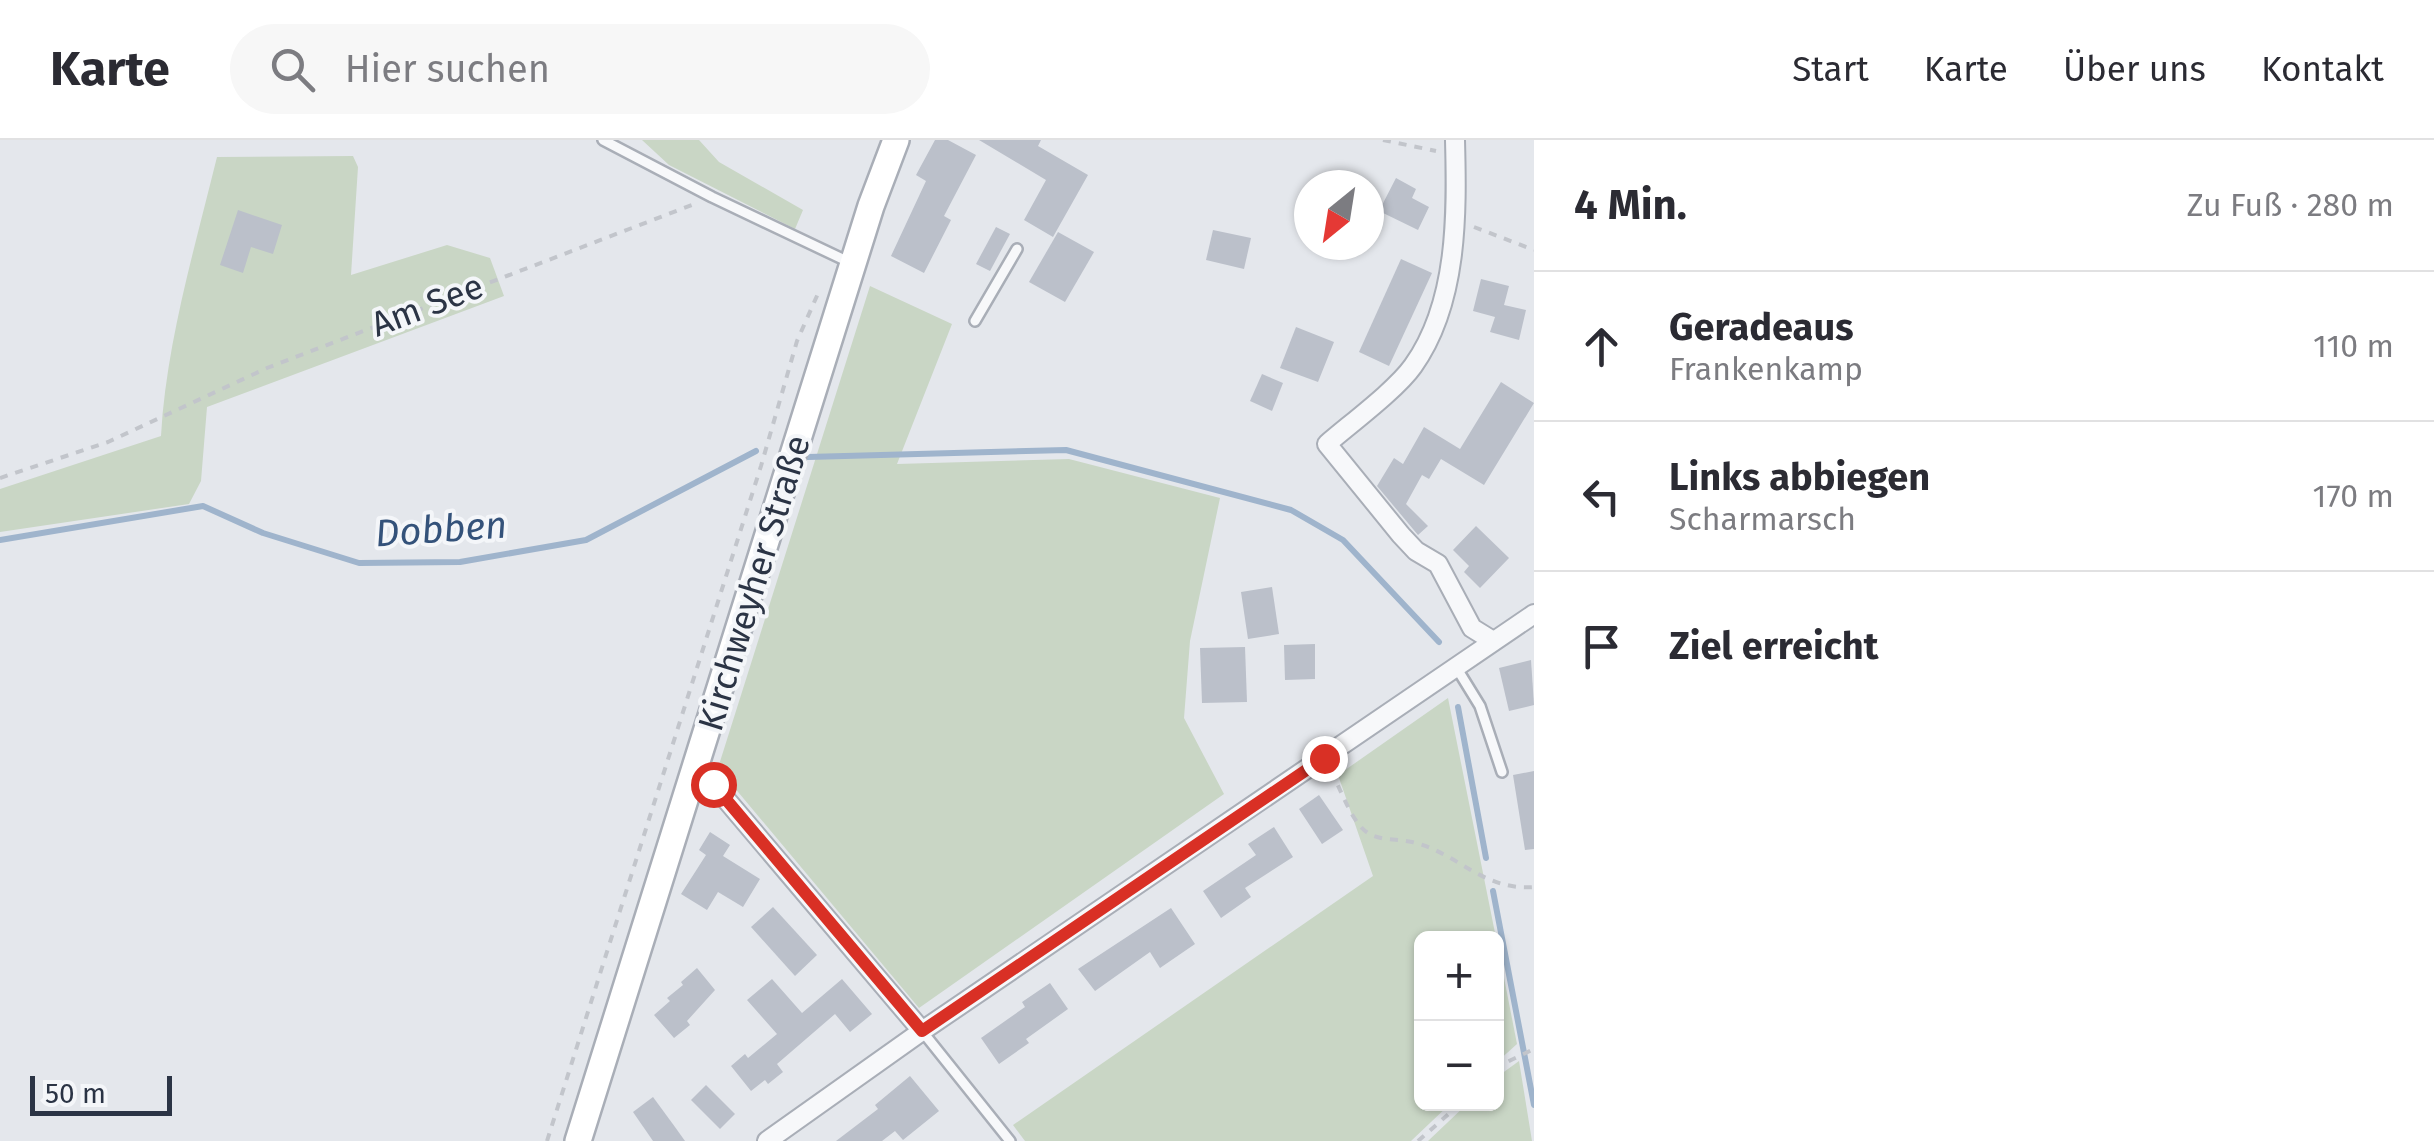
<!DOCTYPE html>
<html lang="de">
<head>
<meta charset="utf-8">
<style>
	body { margin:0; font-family:"Fira Sans",sans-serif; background:#f7f7f7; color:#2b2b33 }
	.controls { position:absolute; right:30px; bottom:30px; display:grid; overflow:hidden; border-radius:15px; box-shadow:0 2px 8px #0004 }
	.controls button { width:90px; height:90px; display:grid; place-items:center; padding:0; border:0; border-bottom:2px solid #e1e1e2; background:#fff; color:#2b2b33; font:50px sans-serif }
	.compass { position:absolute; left:1294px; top:30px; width:90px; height:90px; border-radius:50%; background:#fff; box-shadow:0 2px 8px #0004; rotate:210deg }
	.scale { position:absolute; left:30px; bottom:25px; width:142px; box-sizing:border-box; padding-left:10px; border:5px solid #2b3445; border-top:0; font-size:28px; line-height:35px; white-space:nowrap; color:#2b3445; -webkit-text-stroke:8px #f4f6f9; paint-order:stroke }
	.stop { position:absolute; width:30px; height:30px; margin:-22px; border:8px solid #d93025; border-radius:50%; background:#fff }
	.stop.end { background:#d93025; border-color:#fff; box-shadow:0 2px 10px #0008 }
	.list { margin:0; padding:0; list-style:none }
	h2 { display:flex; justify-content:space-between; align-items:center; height:130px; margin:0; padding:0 40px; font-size:42px }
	h2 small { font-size:32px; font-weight:400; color:#7c7c81 }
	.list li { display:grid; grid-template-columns:65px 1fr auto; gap:30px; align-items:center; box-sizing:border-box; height:150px; padding:0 40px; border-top:2px solid #e1e1e2 }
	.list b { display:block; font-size:38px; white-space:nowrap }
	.list p { margin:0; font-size:32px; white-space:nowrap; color:#7c7c81 }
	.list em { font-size:32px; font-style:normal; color:#7c7c81 }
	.icon { flex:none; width:55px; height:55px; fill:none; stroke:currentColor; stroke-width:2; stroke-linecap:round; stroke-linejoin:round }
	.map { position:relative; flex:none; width:1534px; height:1001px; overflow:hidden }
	header { display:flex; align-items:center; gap:60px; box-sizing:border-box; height:140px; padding:0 50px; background:#fff; border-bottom:2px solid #e1e1e2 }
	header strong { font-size:48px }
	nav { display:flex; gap:55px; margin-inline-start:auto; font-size:35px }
	.search { width:700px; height:90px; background:#f7f7f7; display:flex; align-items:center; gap:25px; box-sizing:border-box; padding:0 35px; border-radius:55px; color:#7c7c81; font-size:38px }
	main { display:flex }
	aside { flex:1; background:#fff }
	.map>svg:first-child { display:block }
	.green { fill:#c9d6c5 }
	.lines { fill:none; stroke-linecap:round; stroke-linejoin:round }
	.stream { stroke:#9fb4cc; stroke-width:6 }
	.building { fill:#bbc0ca }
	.service-casing { stroke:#a9aeb7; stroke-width:14 }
	.minor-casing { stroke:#a9aeb7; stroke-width:22 }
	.secondary-casing { stroke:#a9aeb7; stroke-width:30 }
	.path { stroke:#c2c5cb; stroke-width:4; stroke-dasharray:8 8; stroke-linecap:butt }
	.service { stroke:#f7f8fa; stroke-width:9 }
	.minor { stroke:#f7f8fa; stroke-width:18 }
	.secondary { stroke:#fff; stroke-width:25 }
	.route { stroke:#d93025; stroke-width:12 }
	.labels { text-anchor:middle; stroke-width:8; stroke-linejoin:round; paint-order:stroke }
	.street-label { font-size:35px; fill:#2b3445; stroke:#f4f6f9 }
	.water-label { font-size:38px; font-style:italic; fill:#34527a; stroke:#f4f6f9 }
</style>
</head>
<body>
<header>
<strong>Karte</strong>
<div class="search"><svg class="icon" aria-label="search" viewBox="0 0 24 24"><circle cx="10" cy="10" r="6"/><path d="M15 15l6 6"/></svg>Hier suchen</div>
<nav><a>Start</a><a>Karte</a><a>Über uns</a><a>Kontakt</a></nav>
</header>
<main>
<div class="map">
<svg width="1534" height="1001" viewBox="0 0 1534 1001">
	<rect width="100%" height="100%" fill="#e4e7ec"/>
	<g class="green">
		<path d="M642,0H699L719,22L803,70L795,89L669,25Z"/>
		<path d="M353,16L358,27L351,135L447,105L490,118L504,156L207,267L201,341L189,364L0,392V349L161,296C166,204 195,107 217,17Z"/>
		<path d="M870,146L952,184L897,324L1069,319L1220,358L1190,501L1184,578L1224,654L919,868L718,628Z"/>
		<path d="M1448,558L1496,798H1422V964H1450L1411,1001H1025L1013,985L1373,736L1338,635Z"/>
		<path d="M1497,802L1517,904L1497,922H1496Z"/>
		<path d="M1519,921L1532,1001H1428L1467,964H1496L1497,937Z"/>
	</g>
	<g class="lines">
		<g class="stream">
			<path d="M808,317L1066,310L1291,370L1343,400L1439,502"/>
			<path d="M0,400L203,366L263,393L359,423L460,422L586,400L756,311"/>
			<path d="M1458,567L1486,718"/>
			<path d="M1493,751L1534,965"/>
		</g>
	</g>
	<g class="building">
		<path d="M935,0H948L976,15L944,76L951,80L924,133L891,116L926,41L916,35Z"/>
		<path d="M979,0H1041L1038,6L1088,35L1053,97L1024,80L1046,40Z"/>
		<path d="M1396,38L1416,49L1412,58L1429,67L1418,90L1379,71Z"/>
		<path d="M238,70L282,85L273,114L251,107L243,133L220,125Z"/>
		<path d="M996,87L1010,94L990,131L976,124Z"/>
		<path d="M1213,90L1251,98L1244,129L1206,120Z"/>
		<path d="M1058,92L1094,112L1065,162L1029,142Z"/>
		<path d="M1401,119L1432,133L1389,226L1359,212Z"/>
		<path d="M1481,139L1509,146L1504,165L1526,170L1519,200L1490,192L1495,177L1473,171Z"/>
		<path d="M1296,187L1334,202L1318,242L1280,228Z"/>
		<path d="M1262,234L1283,243L1272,271L1250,261Z"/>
		<path d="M1501,242L1534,263L1484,345L1441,319L1429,339L1422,335L1406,364L1428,386L1418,395L1377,346L1394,318L1403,324L1424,287L1460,309Z"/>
		<path d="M1476,386L1509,418L1480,448L1464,432L1469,426L1453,410Z"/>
		<path d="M1272,447L1279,494L1248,499L1241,452Z"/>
		<path d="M1315,504V539L1285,540L1284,505Z"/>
		<path d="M1245,507L1247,562L1202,563L1200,508Z"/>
		<path d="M1531,520L1534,565L1509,571L1499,528Z"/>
		<path d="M1534,631V709L1525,710L1513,635Z"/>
		<path d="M1319,655L1343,690L1322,704L1299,669Z"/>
		<path d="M1274,687L1293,717L1245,748L1251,757L1221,778L1203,751L1256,715L1248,704Z"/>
		<path d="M710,692L730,705L723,716L760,739L743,767L718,752L707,770L681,754L706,715L699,710Z"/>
		<path d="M773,767L817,815L795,836L751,787Z"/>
		<path d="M1171,768L1195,804L1160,828L1150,812L1095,851L1078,829Z"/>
		<path d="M697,828L715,850L687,881L690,885L674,898L654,875L670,861L667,858L683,845L681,842Z"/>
		<path d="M772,839L802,873L842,839L872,874L850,892L835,874L777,924L783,932L768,944L765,940L751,951L731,926L745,914L748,918L777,894L747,860Z"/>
		<path d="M1050,843L1068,869L1026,899L1029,903L999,924L981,898L1025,867L1022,862Z"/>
		<path d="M910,936L939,971L903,1000L895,991L882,1001H836L878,969L875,965Z"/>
		<path d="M706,945L735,974L720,989L691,960Z"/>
		<path d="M653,957L675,987L685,1001H653L633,972Z"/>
	</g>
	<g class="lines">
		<g class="service-casing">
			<g id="service">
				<path d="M603,0L712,57L851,123"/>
				<path d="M975,181L1017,109"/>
				<path d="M1456,527L1480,566L1502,632"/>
				<path d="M922,891L1010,1001"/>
			</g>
		</g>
		<g class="minor-casing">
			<g id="minor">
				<path d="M1455,0C1457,74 1458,163 1413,226C1396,250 1350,284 1327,304L1401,395L1416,411L1438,424L1472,488L1493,501"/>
				<path d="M694,634L713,644L922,891"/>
				<path d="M767,1001L922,891L1534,474"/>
			</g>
		</g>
		<g class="secondary-casing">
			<path id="secondary" d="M578,1001L871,66L896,0"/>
		</g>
		<g class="path">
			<path d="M1383,0L1436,11"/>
			<path d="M1474,87L1534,110"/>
			<path d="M0,338L108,302L267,228L697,63"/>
			<path d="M1331,631C1340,648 1348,672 1361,687C1374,702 1394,698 1412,702C1457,712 1482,751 1534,747"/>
			<path d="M1496,931L1507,922L1534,909"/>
			<path d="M547,1001L761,326L797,201L820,149"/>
			<path d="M1418,1001L1460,964"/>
		</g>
		<use href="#service" class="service"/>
		<use href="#minor" class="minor"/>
		<use href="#secondary" class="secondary"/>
	</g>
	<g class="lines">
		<path class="route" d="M713,644L922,891L1324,618"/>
	</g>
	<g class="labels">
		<g class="street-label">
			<text transform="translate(427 165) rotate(-21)" y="12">Am See</text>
			<text transform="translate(754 443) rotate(-73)" y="12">Kirchweyher Straße</text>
		</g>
		<g class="water-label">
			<text transform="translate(441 389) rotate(-4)" y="13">Dobben</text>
		</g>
	</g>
</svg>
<div class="controls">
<button>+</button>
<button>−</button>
</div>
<svg class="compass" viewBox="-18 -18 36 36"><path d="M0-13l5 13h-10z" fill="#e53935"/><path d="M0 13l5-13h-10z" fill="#7c7c81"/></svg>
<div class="scale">50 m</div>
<div class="stop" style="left:713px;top:644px"></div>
<div class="stop end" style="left:1324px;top:618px"></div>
</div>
<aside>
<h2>4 Min.<small>Zu Fuß · 280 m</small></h2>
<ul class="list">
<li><svg class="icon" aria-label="ahead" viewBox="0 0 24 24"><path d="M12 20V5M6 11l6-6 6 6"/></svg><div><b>Geradeaus</b><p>Frankenkamp</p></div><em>110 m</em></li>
<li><svg class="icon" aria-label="left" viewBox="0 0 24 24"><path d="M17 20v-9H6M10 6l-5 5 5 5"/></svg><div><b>Links abbiegen</b><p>Scharmarsch</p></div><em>170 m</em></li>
<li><svg class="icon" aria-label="arrive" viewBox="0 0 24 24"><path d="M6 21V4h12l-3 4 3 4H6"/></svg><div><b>Ziel erreicht</b></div></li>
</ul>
</aside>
</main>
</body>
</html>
